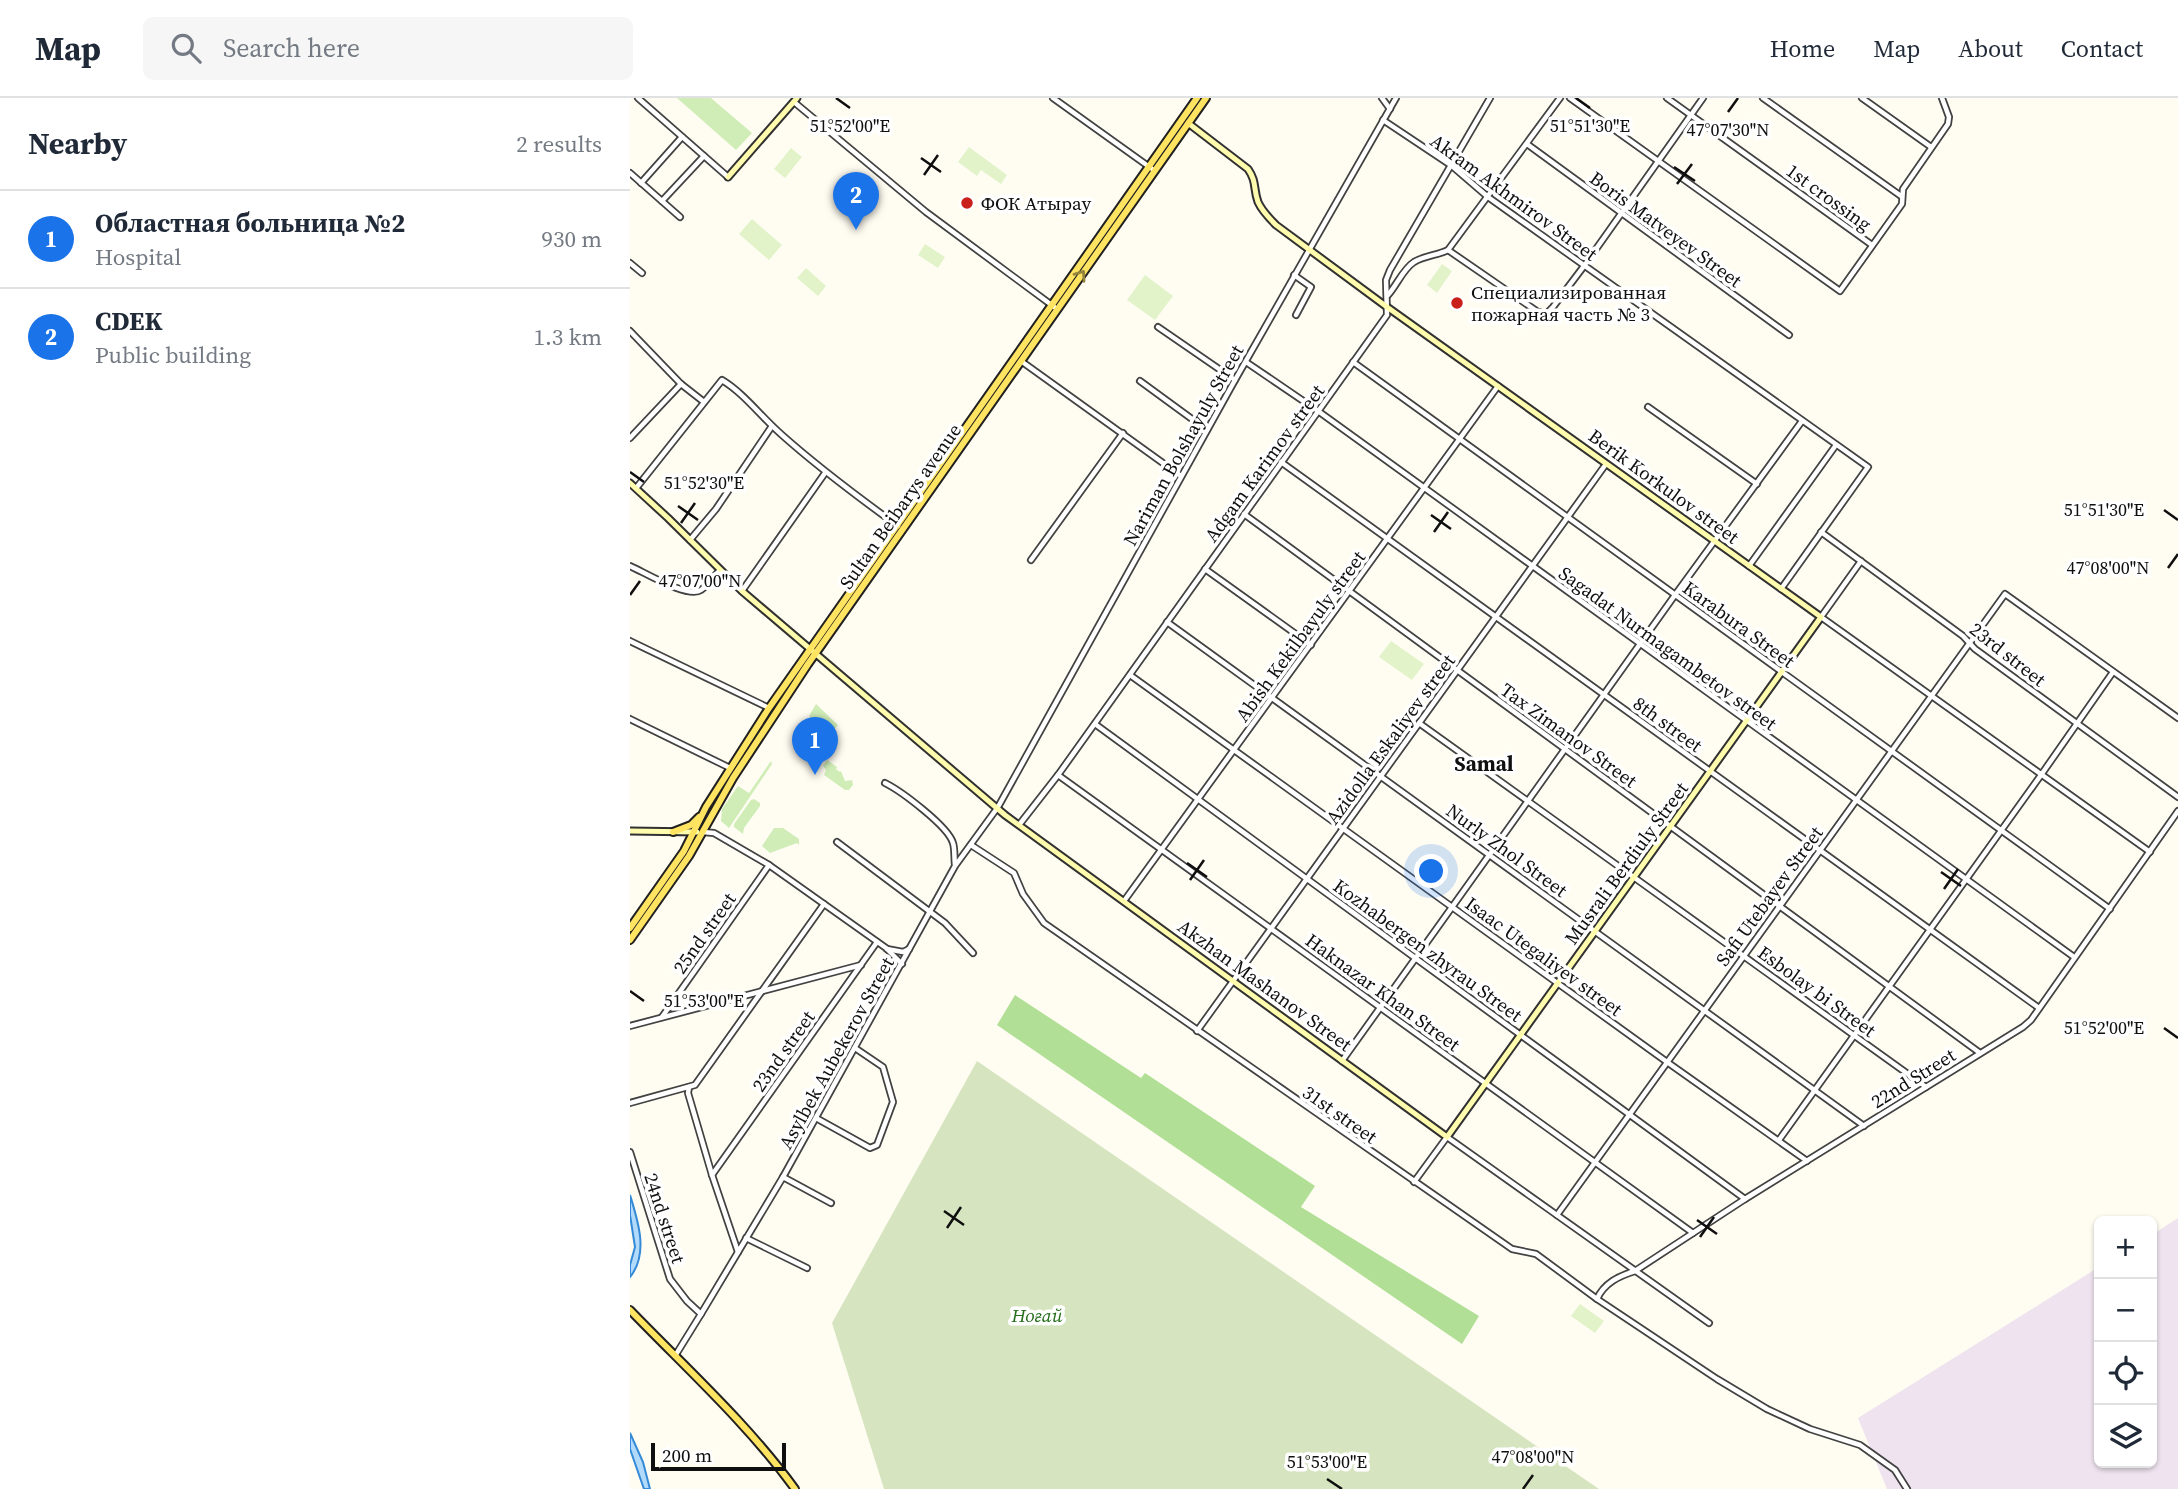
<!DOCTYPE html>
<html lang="en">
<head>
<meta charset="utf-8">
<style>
	body { margin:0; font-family:"Source Serif 4",serif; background:#f6f6f7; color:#1f2937 }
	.controls { position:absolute; right:21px; bottom:21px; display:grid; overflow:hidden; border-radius:10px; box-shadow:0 2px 5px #0004 }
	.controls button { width:63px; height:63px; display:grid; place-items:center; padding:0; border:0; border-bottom:2px solid #e0e1e3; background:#fff; color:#1f2937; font:35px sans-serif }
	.scale { position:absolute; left:21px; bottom:18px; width:135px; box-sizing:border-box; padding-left:7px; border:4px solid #0f0f0f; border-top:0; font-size:19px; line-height:24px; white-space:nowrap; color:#0f0f0f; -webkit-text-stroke:5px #fff; paint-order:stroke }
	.you { position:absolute; left:802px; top:774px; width:24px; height:24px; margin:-18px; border:5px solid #fff; border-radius:50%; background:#1a73e8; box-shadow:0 0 0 10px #1a73e833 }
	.badge { display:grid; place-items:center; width:46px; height:46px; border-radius:50%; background:#1a73e8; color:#fff; font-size:23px; font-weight:700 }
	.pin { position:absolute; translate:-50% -58px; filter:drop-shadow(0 2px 4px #0008) }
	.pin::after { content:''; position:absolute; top:37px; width:24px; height:21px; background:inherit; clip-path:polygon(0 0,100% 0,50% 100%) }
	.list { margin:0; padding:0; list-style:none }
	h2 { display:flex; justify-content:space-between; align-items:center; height:91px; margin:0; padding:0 28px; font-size:30px }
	h2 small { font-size:23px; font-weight:400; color:#747a83 }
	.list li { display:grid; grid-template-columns:46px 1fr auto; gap:21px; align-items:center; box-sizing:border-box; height:98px; padding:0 28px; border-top:2px solid #e0e1e3 }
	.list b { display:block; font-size:26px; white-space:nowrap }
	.list p { margin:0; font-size:23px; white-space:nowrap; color:#747a83 }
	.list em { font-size:23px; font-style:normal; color:#747a83 }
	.icon { flex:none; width:38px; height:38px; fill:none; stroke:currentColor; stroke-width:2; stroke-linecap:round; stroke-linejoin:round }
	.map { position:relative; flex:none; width:1548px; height:1391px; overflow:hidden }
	header { display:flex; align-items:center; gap:42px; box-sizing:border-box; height:98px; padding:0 35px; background:#fff; border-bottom:2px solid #e0e1e3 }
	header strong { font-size:33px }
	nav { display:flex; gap:38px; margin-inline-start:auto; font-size:24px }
	.search { width:490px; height:63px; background:#f6f6f7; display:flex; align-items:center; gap:18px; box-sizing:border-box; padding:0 24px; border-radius:10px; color:#747a83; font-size:26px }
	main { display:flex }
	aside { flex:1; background:#fff }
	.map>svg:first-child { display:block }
	.industrial { fill:#eee3ee }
	.green { fill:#d0edb8 }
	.forest { fill:#b2df96 }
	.cemetery { fill:#d6e4c0 }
	.pitch { fill:#e2f3ca }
	.water { fill:#b2dafa; stroke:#348ad7; stroke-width:2 }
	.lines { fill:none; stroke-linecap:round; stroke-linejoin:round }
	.street-casing { stroke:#424242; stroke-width:8 }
	.secondary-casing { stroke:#313131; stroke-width:9 }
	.primary-casing { stroke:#202020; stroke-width:10 }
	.street { stroke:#fff; stroke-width:4.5 }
	.secondary { stroke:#fffcad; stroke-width:5 }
	.primary { stroke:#ffe462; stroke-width:6 }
	.oneway { stroke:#93843d }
	.ticks { fill:none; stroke:#0f0f0f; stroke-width:2.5 }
	.poi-dot { fill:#ca201c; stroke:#fff; stroke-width:2.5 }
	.labels { text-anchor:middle; stroke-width:7; stroke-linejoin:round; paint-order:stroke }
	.street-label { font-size:19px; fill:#0f0f0f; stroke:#fff }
	.poi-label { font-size:19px; fill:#0f0f0f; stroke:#fff; text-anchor:start }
	.park-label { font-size:19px; font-style:italic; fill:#256d1a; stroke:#fff }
	.neighbourhood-label { font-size:21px; font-weight:bold; fill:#0f0f0f; stroke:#fff }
	.ticks-label { font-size:18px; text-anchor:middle; fill:#0f0f0f; stroke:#fff; stroke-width:7; stroke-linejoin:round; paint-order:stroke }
</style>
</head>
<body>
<header>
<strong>Map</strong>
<div class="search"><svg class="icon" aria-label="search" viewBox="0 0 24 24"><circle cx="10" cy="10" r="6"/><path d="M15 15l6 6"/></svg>Search here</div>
<nav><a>Home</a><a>Map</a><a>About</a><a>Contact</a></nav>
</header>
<main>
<aside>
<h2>Nearby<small>2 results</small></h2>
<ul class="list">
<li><span class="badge">1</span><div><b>Областная больница №2</b><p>Hospital</p></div><em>930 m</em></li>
<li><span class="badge">2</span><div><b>CDEK</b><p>Public building</p></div><em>1.3 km</em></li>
</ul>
</aside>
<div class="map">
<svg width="1548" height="1391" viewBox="0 0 1548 1391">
	<rect width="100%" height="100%" fill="#fffdf2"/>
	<path class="industrial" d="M1548,1120V1391H1257L1228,1320L1469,1169V1365H1522V1137Z"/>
	<g class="green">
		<path d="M47,0H81L122,35L106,52Z"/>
		<path d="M186,606L208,627L201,635L179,618Z"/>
		<path d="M197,662L207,669L206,671L210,674L211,673L215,683L222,682L223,687L219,692H215L194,677L196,672L193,668Z"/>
		<path d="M141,663L142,666L99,730L91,723L92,711L108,688L119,695Z"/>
		<path d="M124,701L130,705V708L114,730L113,736L104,729V726L121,702Z"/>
		<path d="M144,730H153L169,741V747L167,745L140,755L132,748Z"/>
	</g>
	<path class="forest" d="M385,897L511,980L515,975L685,1088L671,1109L849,1218L832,1246L367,927Z"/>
	<path class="cemetery" d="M347,963L969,1391H254L202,1225Z"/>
	<g class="pitch">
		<path d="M339,49L377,77L371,86L351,72L347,78L328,64Z"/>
		<path d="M161,50L172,59L155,80L144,71Z"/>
		<path d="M222,89L243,106L234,117L213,100Z"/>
		<path d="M122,121L152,147L139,162L109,136Z"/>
		<path d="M295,146L315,159L308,170L288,157Z"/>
		<path d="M812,166L822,173L807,195L797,187Z"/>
		<path d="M176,170L196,188L188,198L167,180Z"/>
		<path d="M515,177L543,198L525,222L497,202Z"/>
		<path d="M761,543L794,566L782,582L749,559Z"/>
		<path d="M950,1206L974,1223L965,1235L941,1218Z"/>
	</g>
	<g class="water">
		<path d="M0,1097C8,1123 19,1156 0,1179V1167L5,1149L0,1117Z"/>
		<path d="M0,1335L13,1364L20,1391H14L0,1351Z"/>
	</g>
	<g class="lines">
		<g class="street-casing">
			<g id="street">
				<path d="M8,0L98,79"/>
				<path d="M423,0L525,73"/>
				<path d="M752,0L760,11"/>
				<path d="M940,0L1210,193L1272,106L1273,91L1318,26L1319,19L1312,0"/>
				<path d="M1037,0L1242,147"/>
				<path d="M1133,0L1271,98"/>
				<path d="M1232,0L1301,49"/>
				<path d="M164,4L296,114L427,211"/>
				<path d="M753,22L822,68L858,99L1238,369L1151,491"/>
				<path d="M897,46L1159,237"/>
				<path d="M0,75L50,119"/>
				<path d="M11,85L52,39"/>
				<path d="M32,103L74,58"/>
				<path d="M818,152L908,214L916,216L923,209L954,168L1073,0"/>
				<path d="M0,165L12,175"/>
				<path d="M664,177L681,189L666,217"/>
				<path d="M758,197C767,187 773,171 784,164C794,158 808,157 818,152L930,0"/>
				<path d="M528,229L605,282"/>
				<path d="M0,233L51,286L74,304"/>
				<path d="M391,263L551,378"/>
				<path d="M616,264L688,313L1444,859"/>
				<path d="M723,264L1480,811"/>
				<path d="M510,283L577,332"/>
				<path d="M1018,309L1127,386"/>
				<path d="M0,340L51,286"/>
				<path d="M651,364L1409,910"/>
				<path d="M7,389L92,282C115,296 131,319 152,337C189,370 228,399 268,428"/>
				<path d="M614,416L1350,955"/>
				<path d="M1191,434L1333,538L1345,551L1548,699"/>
				<path d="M60,442L86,411L142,328"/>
				<path d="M401,462L493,335"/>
				<path d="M1231,463L1191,519L1520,754"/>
				<path d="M0,468C14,474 58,501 71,492C78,487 84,478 90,472"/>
				<path d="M1119,468L1206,347"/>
				<path d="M575,471L681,547"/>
				<path d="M112,493L195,375"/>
				<path d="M537,524L1234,1028"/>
				<path d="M0,543L139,610"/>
				<path d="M500,577L1037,964L1177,1063"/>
				<path d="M0,621L100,670"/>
				<path d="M789,625L1296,989"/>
				<path d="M465,626L1115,1101"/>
				<path d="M428,677L1063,1135"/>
				<path d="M255,685C271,693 318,728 323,745C325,751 324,760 325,767"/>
				<path d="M389,727L428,677L757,217L756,182L760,172L860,0"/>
				<path d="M73,734L84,735L139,767L256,850L272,866"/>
				<path d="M207,744L315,825L343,855"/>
				<path d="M341,747L384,775L393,796L414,825L882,1151L906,1156L967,1201L1087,1281L1137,1311L1180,1331L1230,1347L1265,1372L1277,1391"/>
				<path d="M494,803L868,288"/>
				<path d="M257,851L273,854L279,851"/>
				<path d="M32,919L139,767"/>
				<path d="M0,928L231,867"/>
				<path d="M567,933L976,366"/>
				<path d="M712,963L1045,497L1172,323"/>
				<path d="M59,989L58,995L82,1077L108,1154"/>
				<path d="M0,1005L65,987L194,806"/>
				<path d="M186,1020L240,1050L247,1047L263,1004L253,969L225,950"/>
				<path d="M1149,1042L1411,677L1483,574"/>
				<path d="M0,1054L40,1181L57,1203L71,1216L45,1258"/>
				<path d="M82,1077L247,844"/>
				<path d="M153,1079L201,1105"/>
				<path d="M784,1084L817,1039L1079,1225"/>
				<path d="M927,1117L1375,496L1548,620"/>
				<path d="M116,1140L177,1170"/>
				<path d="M967,1201C974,1185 989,1178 1005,1173L1115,1101L1393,929L1401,922L1548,713"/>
				<path d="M71,1216L153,1079L325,768L368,709L605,282L766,0"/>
			</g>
		</g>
		<g class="secondary-casing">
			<g id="secondary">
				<path d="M98,79L167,0"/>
				<path d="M0,385L38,420L112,493L375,717L817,1039L1191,519L757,209L646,127C639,120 632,113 628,104C623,90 627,84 618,71L558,25"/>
				<path d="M0,733L67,734"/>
			</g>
		</g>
		<g class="primary-casing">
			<g id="primary">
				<path d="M43,734L61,727L69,719"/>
				<path d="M0,830L54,753L76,709L139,610L567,0"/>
				<path d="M0,842L59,758L103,680L178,566L576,0"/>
				<path d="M0,1212C56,1270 118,1326 165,1391"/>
			</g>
		</g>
		<use href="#street" class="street"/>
		<use href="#secondary" class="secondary"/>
		<use href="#primary" class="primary"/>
	</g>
	<defs><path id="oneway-chevron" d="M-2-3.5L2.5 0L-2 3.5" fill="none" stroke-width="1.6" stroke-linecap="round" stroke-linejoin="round" transform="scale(1.75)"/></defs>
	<use class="oneway" href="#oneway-chevron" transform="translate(451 177) rotate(-55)"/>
	<path class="ticks" d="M206,0L220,10M946,0L960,10M1098,14L1108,0M291,60L311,74M1044,69L1065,83M294,77L308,57M1047,86L1062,66M0,374L14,384M48,408L68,422M1534,412L1548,422M801,417L821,431M51,425L65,405M804,434L818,414M1538,470L1548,456M0,497L10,483M557,765L577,779M1311,774L1331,788M560,782L574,762M1314,791L1328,771M0,893L14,903M1534,930L1548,940M314,1113L334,1127M1067,1122L1087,1136M317,1130L331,1109M1070,1139L1084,1119M697,1381L712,1391M893,1391L903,1377"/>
	<g class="poi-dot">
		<circle cx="337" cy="105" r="7"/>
		<circle cx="827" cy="205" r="7"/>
	</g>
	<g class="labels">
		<g class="street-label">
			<text transform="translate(884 99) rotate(36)" y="7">Akram Akhmirov Street</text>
			<text transform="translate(1199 99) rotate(36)" y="7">1st crossing</text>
			<text transform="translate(1036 131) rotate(36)" y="7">Boris Matveyev Street</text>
			<text transform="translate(553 347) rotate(-61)" y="7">Nariman Bolshayuly Street</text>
			<text transform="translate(634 365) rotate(-54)" y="7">Adgam Karimov street</text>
			<text transform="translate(1034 388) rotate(36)" y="7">Berik Korkulov street</text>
			<text transform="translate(270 408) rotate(-55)" y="7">Sultan Beibarys avenue</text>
			<text transform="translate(1109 526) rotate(36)" y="7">Karabura Street</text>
			<text transform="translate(670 538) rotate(-54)" y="7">Abish Kekilbayuly street</text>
			<text transform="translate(1038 550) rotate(36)" y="7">Sagadat Nurmagambetov street</text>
			<text transform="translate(1378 556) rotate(38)" y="7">23rd street</text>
			<text transform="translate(1038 626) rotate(36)" y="7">8th street</text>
			<text transform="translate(939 637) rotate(36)" y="7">Tax Zimanov Street</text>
			<text transform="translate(760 641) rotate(-54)" y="7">Azidolla Eskaliyev street</text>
			<text transform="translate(877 752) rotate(36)" y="7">Nurly Zhol Street</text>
			<text transform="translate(996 765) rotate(-54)" y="7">Musrali Berdiuly Street</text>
			<text transform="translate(1139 798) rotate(-54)" y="7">Safi Utebayev Street</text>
			<text transform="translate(74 835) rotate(-55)" y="7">25nd street</text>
			<text transform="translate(798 852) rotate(36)" y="7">Kozhabergen zhyrau Street</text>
			<text transform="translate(914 858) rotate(36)" y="7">Isaac Utegaliyev street</text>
			<text transform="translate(635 887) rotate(36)" y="7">Akzhan Mashanov Street</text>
			<text transform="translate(1187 893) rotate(36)" y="7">Esbolay bi Street</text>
			<text transform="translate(753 894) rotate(36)" y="7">Haknazar Khan Street</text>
			<text transform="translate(153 953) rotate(-55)" y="7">23nd street</text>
			<text transform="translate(206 955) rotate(-61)" y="7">Asylbek Aubekerov Street</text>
			<text transform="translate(1283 980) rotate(-32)" y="7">22nd Street</text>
			<text transform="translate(710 1016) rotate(35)" y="7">31st street</text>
			<text transform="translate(35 1120) rotate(72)" y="7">24nd street</text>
		</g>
		<g class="poi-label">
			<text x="351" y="112">ФОК Атырау</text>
			<text x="841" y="201">Специализированная<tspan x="841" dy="22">пожарная часть № 3</tspan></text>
		</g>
		<g class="park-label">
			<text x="407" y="1224">Ноғай</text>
		</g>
		<g class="neighbourhood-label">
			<text x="854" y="673">Samal</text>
		</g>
	</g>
	<g class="ticks-label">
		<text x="220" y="34">51°52'00"E</text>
		<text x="960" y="34">51°51'30"E</text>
		<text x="1098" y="38">47°07'30"N</text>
		<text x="74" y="391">51°52'30"E</text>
		<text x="1474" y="418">51°51'30"E</text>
		<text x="1478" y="476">47°08'00"N</text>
		<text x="70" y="489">47°07'00"N</text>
		<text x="74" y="909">51°53'00"E</text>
		<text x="1474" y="936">51°52'00"E</text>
		<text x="903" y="1365">47°08'00"N</text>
		<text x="697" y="1370">51°53'00"E</text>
	</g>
</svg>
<div class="controls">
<button>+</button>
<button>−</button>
<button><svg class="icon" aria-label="locate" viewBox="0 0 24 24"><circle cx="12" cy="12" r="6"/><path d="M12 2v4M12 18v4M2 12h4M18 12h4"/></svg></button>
<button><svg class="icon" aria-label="layers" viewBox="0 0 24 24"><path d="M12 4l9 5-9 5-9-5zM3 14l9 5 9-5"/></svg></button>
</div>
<div class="scale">200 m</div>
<div class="you"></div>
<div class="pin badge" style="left:185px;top:677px">1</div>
<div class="pin badge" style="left:226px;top:132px">2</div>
</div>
</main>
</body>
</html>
